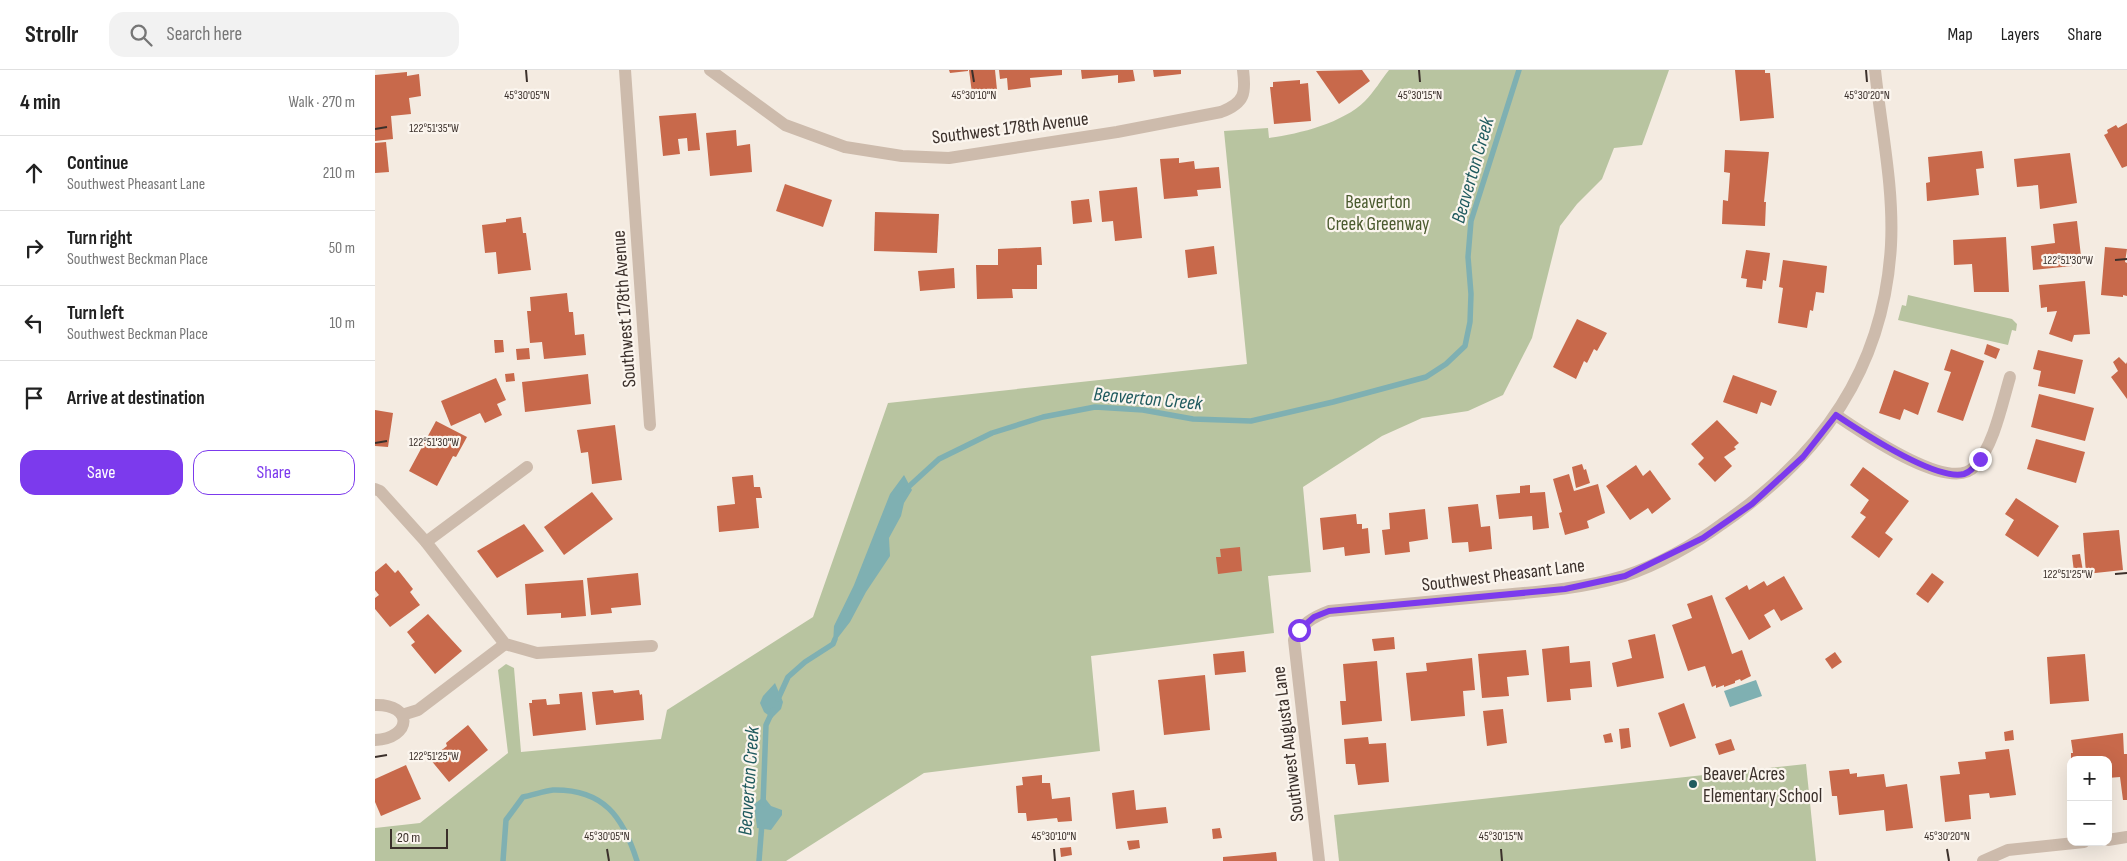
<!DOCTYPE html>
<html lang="en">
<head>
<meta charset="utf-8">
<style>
	body { margin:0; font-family:"Sofia Sans Condensed",sans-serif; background:#f2f2f2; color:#222 }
	.controls { position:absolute; right:15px; bottom:15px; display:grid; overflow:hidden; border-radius:10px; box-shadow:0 5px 20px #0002 }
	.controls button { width:45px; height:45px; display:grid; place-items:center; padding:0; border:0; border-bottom:1px solid #e0e0e0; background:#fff; color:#222; font:25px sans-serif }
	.scale { position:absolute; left:15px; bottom:12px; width:58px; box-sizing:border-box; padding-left:5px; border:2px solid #3b302b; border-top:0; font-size:14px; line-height:18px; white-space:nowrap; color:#3b302b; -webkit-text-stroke:4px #fbf5ee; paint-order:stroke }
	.stop { position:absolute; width:15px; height:15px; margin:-11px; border:4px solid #7c3aed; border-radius:50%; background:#fff }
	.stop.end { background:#7c3aed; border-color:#fff; box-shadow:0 1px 5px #0008 }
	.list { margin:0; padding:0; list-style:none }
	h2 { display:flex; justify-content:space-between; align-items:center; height:65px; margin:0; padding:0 20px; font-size:21px }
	h2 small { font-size:16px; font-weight:400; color:#767676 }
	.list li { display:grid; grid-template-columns:32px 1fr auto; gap:15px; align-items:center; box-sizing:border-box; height:75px; padding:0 20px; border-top:1px solid #e0e0e0 }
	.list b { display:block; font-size:19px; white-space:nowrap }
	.list p { margin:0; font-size:16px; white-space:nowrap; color:#767676 }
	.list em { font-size:16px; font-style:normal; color:#767676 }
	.actions { display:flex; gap:10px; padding:15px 20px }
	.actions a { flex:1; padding:11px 0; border:1px solid #7c3aed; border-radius:15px; text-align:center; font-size:18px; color:#7c3aed }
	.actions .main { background:#7c3aed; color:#fff }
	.icon { flex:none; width:28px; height:28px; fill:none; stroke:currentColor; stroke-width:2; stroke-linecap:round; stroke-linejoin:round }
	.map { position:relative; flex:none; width:1752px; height:791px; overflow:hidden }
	header { display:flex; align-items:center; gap:30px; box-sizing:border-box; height:70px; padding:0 25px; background:#fff; border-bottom:1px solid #e0e0e0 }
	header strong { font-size:24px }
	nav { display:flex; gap:28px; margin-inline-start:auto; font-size:18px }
	.search { width:350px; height:45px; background:#f2f2f2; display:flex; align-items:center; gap:12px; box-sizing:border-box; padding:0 18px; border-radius:15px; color:#767676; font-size:19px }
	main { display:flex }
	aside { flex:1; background:#fff }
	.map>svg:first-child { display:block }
	.green { fill:#b8c4a0 }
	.water { fill:#7fb0b2 }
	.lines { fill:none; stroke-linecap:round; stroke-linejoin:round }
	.stream { stroke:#7fb0b2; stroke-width:5.5 }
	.building { fill:#c8694b }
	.minor { stroke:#cdbbac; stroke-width:12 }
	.route { stroke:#7c3aed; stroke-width:6 }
	.ticks { fill:none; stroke:#3b302b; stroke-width:2 }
	.poi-dot { fill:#1f5a5e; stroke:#fbf5ee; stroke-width:2 }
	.labels { text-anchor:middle; stroke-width:4.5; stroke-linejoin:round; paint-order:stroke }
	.street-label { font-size:19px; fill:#3b302b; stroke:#fbf5ee }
	.park-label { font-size:19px; fill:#4a5a2e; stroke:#fbf5ee }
	.poi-label { font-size:19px; fill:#3b302b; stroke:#fbf5ee; text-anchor:start }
	.water-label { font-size:20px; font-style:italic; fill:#1f5a5e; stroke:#fbf5ee }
	.ticks-label { font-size:12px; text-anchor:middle; fill:#3b302b; stroke:#fbf5ee; stroke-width:4.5; stroke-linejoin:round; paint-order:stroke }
</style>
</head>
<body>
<header>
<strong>Strollr</strong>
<div class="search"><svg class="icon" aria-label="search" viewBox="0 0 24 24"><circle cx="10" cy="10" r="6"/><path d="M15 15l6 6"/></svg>Search here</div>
<nav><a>Map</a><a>Layers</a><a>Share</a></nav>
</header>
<main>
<aside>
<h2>4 min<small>Walk · 270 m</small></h2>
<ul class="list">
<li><svg class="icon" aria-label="ahead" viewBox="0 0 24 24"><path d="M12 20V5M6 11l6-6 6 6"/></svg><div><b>Continue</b><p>Southwest Pheasant Lane</p></div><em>210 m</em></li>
<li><svg class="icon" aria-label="right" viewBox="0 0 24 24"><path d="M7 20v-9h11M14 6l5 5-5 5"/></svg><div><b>Turn right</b><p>Southwest Beckman Place</p></div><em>50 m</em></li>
<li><svg class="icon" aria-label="left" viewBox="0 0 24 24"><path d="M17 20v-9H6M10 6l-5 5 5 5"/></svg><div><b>Turn left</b><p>Southwest Beckman Place</p></div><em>10 m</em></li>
<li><svg class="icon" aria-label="arrive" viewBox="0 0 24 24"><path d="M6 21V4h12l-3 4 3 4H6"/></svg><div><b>Arrive at destination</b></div></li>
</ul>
<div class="actions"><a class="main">Save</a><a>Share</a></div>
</aside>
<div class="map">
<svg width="1752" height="791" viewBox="0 0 1752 791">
	<rect width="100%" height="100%" fill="#f4ebe1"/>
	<g class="green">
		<path d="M1014,0H1294L1267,75L1239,78L1227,109L1202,134L1185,156L1157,268L1128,325L1093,341L1047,348L1007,366L928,417L936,502L893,506L899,563L716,586L725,681L549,703L411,791H0V758L45,753L133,683L123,600L131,594L139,598L146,682L286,669L292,640L438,547L513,333L872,294L849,61L893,58L894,68C924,64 968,53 990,31C999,22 1006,10 1014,0Z"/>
		<path d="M1533,225L1637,249L1642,254L1641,261L1637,260L1633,275L1523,250L1527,235L1531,236Z"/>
		<path d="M1431,694L1441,791H964L959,745Z"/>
	</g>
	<g class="water">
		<path d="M529,405L537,420L529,433L526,446L514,468L515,486L491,522L475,552L458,574L459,556L479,515L515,424Z"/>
		<path d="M1381,610L1387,626L1355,637L1349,621Z"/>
		<path d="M400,613L408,632L406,639L397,648L389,642L385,633L388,626Z"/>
		<path d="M389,727L396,736L407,740V745L396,760L382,758L379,734Z"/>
	</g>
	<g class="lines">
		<g class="stream">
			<path d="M530,420L564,389L617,363L668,347L720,337L768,340L818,349L876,351L958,332L1051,307L1071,294L1090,276L1095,252L1096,224L1093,187L1096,151L1144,0"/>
			<path d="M403,629L413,607L430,592L458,574L460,569"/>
			<path d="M388,734L391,655L398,640"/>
			<path d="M128,791L131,750L148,727C158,725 169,721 178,720C229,719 248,747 262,791"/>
			<path d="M384,791L387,753"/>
		</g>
	</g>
	<g class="building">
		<path d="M574,0H593V1L575,3Z"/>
		<path d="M594,0H620L622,20L597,23Z"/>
		<path d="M624,0H687V5L655,8L656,17L633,20L632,8L625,9Z"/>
		<path d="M706,0H758L760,11L743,13V5L707,9Z"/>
		<path d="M778,0H806V4L779,7Z"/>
		<path d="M987,0L995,11L964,34L941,1Z"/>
		<path d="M1360,0H1390V3H1395L1399,48L1365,51Z"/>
		<path d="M32,2V6L44,4L46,26L34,28L36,44L16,46L18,69L0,71V5Z"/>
		<path d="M925,10V14L933,13L936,51L899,54L895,17H898V12Z"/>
		<path d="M321,43L325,80L313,81L312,68L303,69L305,84L288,86L284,46Z"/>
		<path d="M1752,53V96L1747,98L1729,65L1733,63L1732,60L1741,55L1743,58Z"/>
		<path d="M361,60L362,76L375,74L377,102L335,106L331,63Z"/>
		<path d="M11,72L14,102L0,103V73Z"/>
		<path d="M1350,80L1394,82L1389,132H1391L1390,156L1347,154L1348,130L1353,131L1355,103L1349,102Z"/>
		<path d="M1607,81L1609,98L1601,99L1604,125L1552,131L1551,113L1555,112L1553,87Z"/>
		<path d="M1695,83L1702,133L1665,139L1663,115L1642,117L1639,89Z"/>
		<path d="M804,88V93L819,91L820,99L844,97L846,118L822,120L823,126L789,129L785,89Z"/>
		<path d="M410,114L457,130L448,157L401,141Z"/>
		<path d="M762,117L767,168L740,171L738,151L727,152L724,121Z"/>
		<path d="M714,129L717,152L698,154L696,131Z"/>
		<path d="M500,142L564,144L562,183L499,181Z"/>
		<path d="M146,147L148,163H151L156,200L123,204L121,182L110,183L107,155L131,152V149Z"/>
		<path d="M1702,151L1707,195L1658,200L1656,176L1680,173L1678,154Z"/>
		<path d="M1631,167L1634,222H1599L1597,194L1579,195L1578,170Z"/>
		<path d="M839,176L842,204L813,208L810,180Z"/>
		<path d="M666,177L667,195H662V219H637L638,228L602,229L601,195H623V179Z"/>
		<path d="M1730,177L1752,179L1750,192L1752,193V226L1748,225V227L1726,225Z"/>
		<path d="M1371,180L1395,183L1391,211L1388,210L1387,219L1371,217L1372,209L1366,208Z"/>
		<path d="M1408,190L1452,196L1449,223L1441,222L1438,241L1435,240L1432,258L1403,253L1408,218L1404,217Z"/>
		<path d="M579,198L580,218L545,221L543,201Z"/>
		<path d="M1710,211L1715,264L1699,265L1697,272L1674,264L1682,241L1672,242V237L1666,238L1664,215Z"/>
		<path d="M192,223L194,242H198L200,265L209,264L211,285L169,289L167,272L155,273L152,241H156L155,227Z"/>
		<path d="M1202,249L1232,263L1222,281L1219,279L1212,293L1209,291L1201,309L1178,297Z"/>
		<path d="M119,270H128L129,282L120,283Z"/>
		<path d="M1612,274L1625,279L1621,289L1609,284Z"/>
		<path d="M154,278L155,289L142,290L141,279Z"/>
		<path d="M1576,279L1609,291L1588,351L1562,342L1576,302L1569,300Z"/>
		<path d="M1663,280L1708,290L1700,324L1663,316L1666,301L1658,299Z"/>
		<path d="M1744,287L1751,294L1752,292V329L1736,307L1743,301L1738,292Z"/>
		<path d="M1519,300L1554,313L1543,345L1529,339L1525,350L1504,343Z"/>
		<path d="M139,303L140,311L131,312L130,304Z"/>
		<path d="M213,304L216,334L150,342L147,312Z"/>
		<path d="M1358,305L1402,321L1396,336L1386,332L1382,344L1348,332Z"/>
		<path d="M121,308L131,330L122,334L127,345L110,353L105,343L76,356L66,331Z"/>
		<path d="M1664,324L1719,338L1710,371L1656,357Z"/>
		<path d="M0,340L18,343L13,377L0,376Z"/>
		<path d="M1342,350L1364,373L1359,377L1361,379L1349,387L1357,396L1340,412L1323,394L1329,388L1316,374Z"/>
		<path d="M61,351L92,367L81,387L78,386L62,416L34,401Z"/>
		<path d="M240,355L247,410L217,414L213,382L206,383L202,360Z"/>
		<path d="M1661,369L1710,382L1701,413L1652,399Z"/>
		<path d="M1207,394L1209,400L1211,399L1215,413L1201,418L1197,397Z"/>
		<path d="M1261,395L1268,406L1275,400L1296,429L1277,444L1273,438L1255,450L1231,416Z"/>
		<path d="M1488,397L1534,431L1510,463L1518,469L1504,488L1476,467L1491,447L1485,443L1494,430L1475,415Z"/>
		<path d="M1194,404L1199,421L1223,414L1230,443L1212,451L1214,458L1190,465L1184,443L1187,442L1178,409Z"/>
		<path d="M378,405L379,417H385L387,428H381L384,458L344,462L342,436L360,434L357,407Z"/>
		<path d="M1155,415V423L1170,422L1174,458L1158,460L1157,446L1124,449L1121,425L1145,423V416Z"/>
		<path d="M217,422L238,449L189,485L169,457Z"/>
		<path d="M1641,428L1684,456L1663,487L1630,465L1639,450L1630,444Z"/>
		<path d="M1103,434L1106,457L1115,456L1117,479L1094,482L1093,472L1077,473L1073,437Z"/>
		<path d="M1050,439L1053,469L1034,472L1035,482L1010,485L1007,460L1015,459L1014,443Z"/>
		<path d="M981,444L982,454H987V459L993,458L995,483L970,486L969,477L948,480L945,448Z"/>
		<path d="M149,454L169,481L122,508L102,481Z"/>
		<path d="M1744,460L1748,500L1711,504L1708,463Z"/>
		<path d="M865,477L867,501L843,504L841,487H846L845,479Z"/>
		<path d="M1705,484L1708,501L1699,502L1697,485Z"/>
		<path d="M11,493L20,503L23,500L38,519L35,522L45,535L15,557L0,539V528L4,525L0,520V502Z"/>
		<path d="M263,503L266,535L236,538L237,543L216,545L212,508Z"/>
		<path d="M1557,503L1569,512L1553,533L1541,524Z"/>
		<path d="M1409,506L1428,539L1406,551L1399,539L1389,545L1396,557L1374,570L1350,528L1372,515L1374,520L1389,511L1392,516Z"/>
		<path d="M208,510L211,546L186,548V543L152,545L150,514Z"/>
		<path d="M1337,525L1357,584L1367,580L1376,606L1366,611L1365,609L1360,611V613L1349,617V615L1341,618V615L1337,617L1330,596L1313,601L1297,555L1317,548L1312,534Z"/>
		<path d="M53,544L87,581L60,604L36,575L40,572L32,562Z"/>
		<path d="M1280,564L1289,608L1242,617L1237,593L1257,588L1253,570Z"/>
		<path d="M1019,567L1020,579L999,581L997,569Z"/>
		<path d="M1194,576L1195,593L1215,591L1217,617L1195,619L1196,630L1172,632L1167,579Z"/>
		<path d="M1151,580L1154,605L1132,607L1134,626L1107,628L1103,584Z"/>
		<path d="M869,581L871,602L840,605L838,584Z"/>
		<path d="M1460,582L1467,592L1457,599L1450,589Z"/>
		<path d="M1710,584L1714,631L1675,634L1672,587Z"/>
		<path d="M1097,588L1100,620L1088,621L1090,646L1036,651L1031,603L1052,601L1051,593Z"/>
		<path d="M1002,591L1007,651L967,655L965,631H971L968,594Z"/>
		<path d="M830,605L835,660L789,665L783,610Z"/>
		<path d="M238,620L239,623L264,620L265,625L267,624L269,650L221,655L217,622Z"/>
		<path d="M207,622L211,660L158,666L154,633H157V630L171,629L172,635L185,634L184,624Z"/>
		<path d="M1309,633L1321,668L1295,677L1283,643Z"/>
		<path d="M1128,639L1132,673L1112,676L1108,641Z"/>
		<path d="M93,655L113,680L74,712L55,689L72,676L71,673Z"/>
		<path d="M1254,658L1256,677L1246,679L1244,659Z"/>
		<path d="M1638,660L1639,670L1630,671L1629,662Z"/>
		<path d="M1236,663L1238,672L1230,673L1228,665Z"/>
		<path d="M1748,663L1749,684H1752V730H1748L1745,707L1733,708V690H1696V683H1698L1696,670Z"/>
		<path d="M993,667L994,674L1011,673L1014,712L983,715L980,694H971L969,669Z"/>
		<path d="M1356,669L1360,680L1344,685L1340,674Z"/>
		<path d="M1634,679L1641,725L1615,728L1614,723L1594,725L1596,749L1570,752L1565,706L1585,704L1583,692L1611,689L1610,682Z"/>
		<path d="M31,695L46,729L6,746L0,732V709Z"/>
		<path d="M1474,699L1475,704L1482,703V707L1509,704L1511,717L1532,714L1538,758L1511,761L1509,740L1464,745L1462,726H1457L1454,701Z"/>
		<path d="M667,705V713H675L677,729L695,727L697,751L683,752L682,748L652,751L651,743H643L641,716L648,715L647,707Z"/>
		<path d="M759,720L761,740L791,737L793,753L741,759L737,723Z"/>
		<path d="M845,758L847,768L838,769L837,759Z"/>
		<path d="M764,770L765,778L754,780L752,771Z"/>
		<path d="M696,777L697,785L686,787L685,778Z"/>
		<path d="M901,782L902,791H848V787Z"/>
	</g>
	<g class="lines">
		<g class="minor">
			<path d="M250,0L275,355"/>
			<path d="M335,0L410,55L470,77L527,86L574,88L742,62L846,42C870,33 871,23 868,0"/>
			<path d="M1461,345C1485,361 1576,425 1600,396C1619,375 1627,334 1635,307"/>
			<path d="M152,397L51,472L130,574L162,583L277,576"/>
			<path d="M0,419L5,421L51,472"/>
			<path d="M0,635C39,634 37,668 0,670"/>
			<path d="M27,645L43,640L130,574"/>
			<path d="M1733,770L1752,767"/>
			<path d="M944,791L919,570C926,554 938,547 954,541C1008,536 1062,531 1116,526C1161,522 1206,519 1249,506C1281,496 1320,474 1347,454C1446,386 1509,299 1516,175C1519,117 1506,58 1500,0"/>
			<path d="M1608,791L1633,780L1709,772"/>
		</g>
	</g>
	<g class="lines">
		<path class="route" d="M924,560L939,547L954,541L1190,519L1250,506L1328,468L1377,434L1428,387L1461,345C1485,361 1560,411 1589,404C1596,402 1601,395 1605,389"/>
	</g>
	<path class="ticks" d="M151,0L152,12M597,0L599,12M1044,0L1045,12M1491,0L1492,12M0,59L12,57M1740,190L1752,189M0,373L12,371M1740,504L1752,503M0,687L12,685M232,779L234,791M679,779L680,791M1126,779L1127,791M1572,779L1574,791"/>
	<circle class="poi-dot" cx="1318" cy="714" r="5"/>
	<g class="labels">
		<g class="street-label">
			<text transform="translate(635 57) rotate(-7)" y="7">Southwest 178th Avenue</text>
			<text transform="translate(248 239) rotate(-94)" y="7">Southwest 178th Avenue</text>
			<text transform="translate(1128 504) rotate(-7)" y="7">Southwest Pheasant Lane</text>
			<text transform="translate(912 674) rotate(-97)" y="7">Southwest Augusta Lane</text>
		</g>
		<g class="park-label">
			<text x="1003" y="138">Beaverton<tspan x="1003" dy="22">Creek Greenway</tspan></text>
		</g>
		<g class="poi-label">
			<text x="1328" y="710">Beaver Acres<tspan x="1328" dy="22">Elementary School</tspan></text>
		</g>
		<g class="water-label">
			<text transform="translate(1097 100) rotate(-74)" y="7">Beaverton Creek</text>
			<text transform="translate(773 328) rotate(5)" y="7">Beaverton Creek</text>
			<text transform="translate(373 711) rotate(-86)" y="7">Beaverton Creek</text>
		</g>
	</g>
	<g class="ticks-label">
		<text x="152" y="29">45°30'05"N</text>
		<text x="599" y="29">45°30'10"N</text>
		<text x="1045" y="29">45°30'15"N</text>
		<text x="1492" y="29">45°30'20"N</text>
		<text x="59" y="62">122°51'35"W</text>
		<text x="1693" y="194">122°51'30"W</text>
		<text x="59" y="376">122°51'30"W</text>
		<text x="1693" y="508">122°51'25"W</text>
		<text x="59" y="690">122°51'25"W</text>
		<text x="232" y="770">45°30'05"N</text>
		<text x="679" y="770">45°30'10"N</text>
		<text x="1126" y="770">45°30'15"N</text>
		<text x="1572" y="770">45°30'20"N</text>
	</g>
</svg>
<div class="controls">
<button>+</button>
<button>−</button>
</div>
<div class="scale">20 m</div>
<div class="stop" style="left:924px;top:560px"></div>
<div class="stop end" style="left:1605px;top:389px"></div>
</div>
</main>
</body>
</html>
